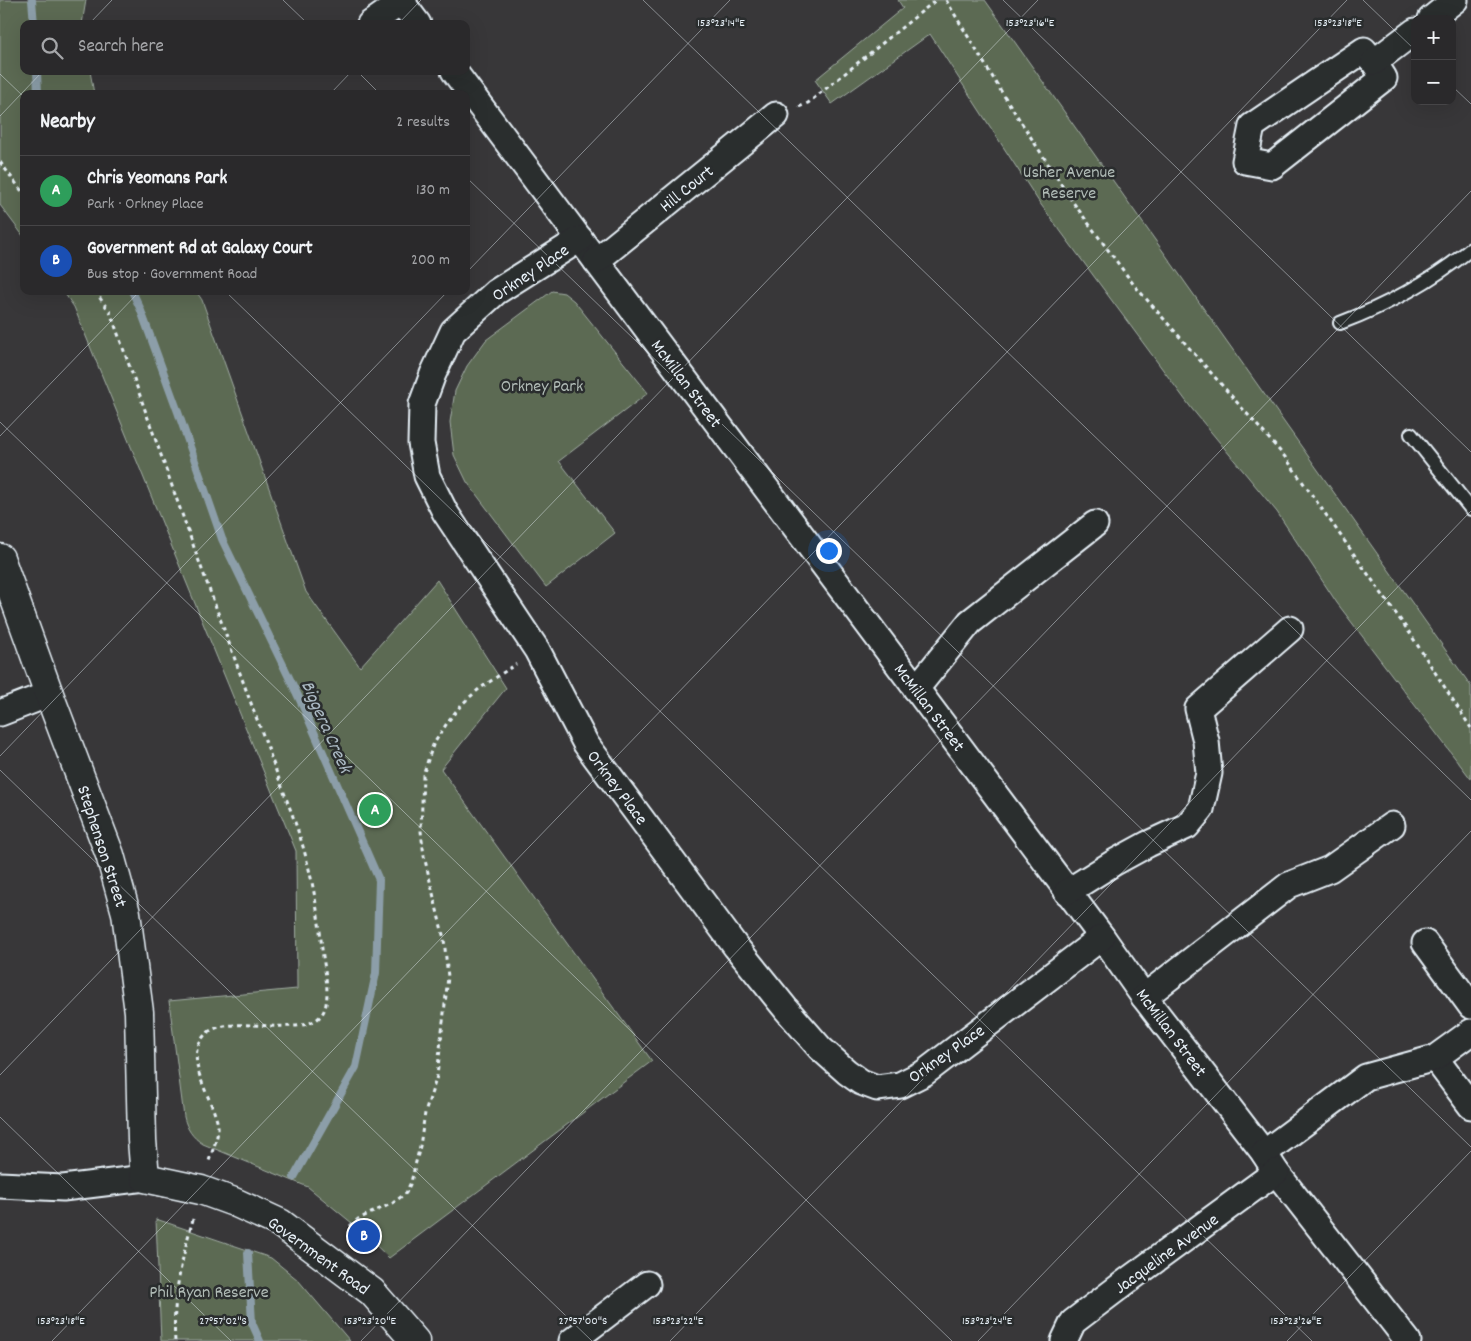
<!DOCTYPE html>
<html lang="en">
<head>
<meta charset="utf-8">
<style>
	body { margin:0; font-family:Dekko,sans-serif; background:#363537; color:#f1f3f6 }
	.controls { position:absolute; right:15px; top:15px; display:grid; overflow:hidden; border-radius:10px; box-shadow:0 5px 20px #0002 }
	.controls button { width:45px; height:45px; display:grid; place-items:center; padding:0; border:0; border-bottom:1px solid #464547; background:#2a292b; color:#f1f3f6; font:25px sans-serif }
	.you { position:absolute; left:828px; top:550px; width:18px; height:18px; margin:-12px; border:4px solid #fff; border-radius:50%; background:#1a73e8; box-shadow:0 0 0 8px #1a73e833 }
	.badge { display:grid; place-items:center; width:32px; height:32px; border-radius:50%; background:#ffd166; color:#fff; font-size:16px; font-weight:700 }
	.pin { position:absolute; translate:-50% -50%; border:2px solid #fff; box-shadow:0 1px 5px #0006 }
	.list { margin:0; padding:0; list-style:none }
	h2 { display:flex; justify-content:space-between; align-items:center; height:65px; margin:0; padding:0 20px; font-size:21px }
	h2 small { font-size:16px; font-weight:400; color:#a5a6a9 }
	.list li { display:grid; grid-template-columns:32px 1fr auto; gap:15px; align-items:center; box-sizing:border-box; height:70px; padding:0 20px; border-top:1px solid #464547 }
	.list b { display:block; font-size:19px; white-space:nowrap }
	.list p { margin:0; font-size:16px; white-space:nowrap; color:#a5a6a9 }
	.list em { font-size:16px; font-style:normal; color:#a5a6a9 }
	.icon { flex:none; width:28px; height:28px; fill:none; stroke:currentColor; stroke-width:2; stroke-linecap:round; stroke-linejoin:round }
	.map { position:relative; flex:none; width:1471px; height:1341px; overflow:hidden }
	.search { position:absolute; background:#2a292b; box-shadow:0 5px 20px #0002; left:20px; top:20px; width:450px; height:55px; display:flex; align-items:center; gap:12px; box-sizing:border-box; padding:0 18px; border-radius:10px; color:#a5a6a9; font-size:19px }
	.panel { position:absolute; background:#2a292b; box-shadow:0 5px 20px #0002; left:20px; top:90px; width:450px; height:205px; border-radius:10px }
	.map>svg:first-child { display:block }
	.green { fill:#5c6a52; stroke:#a2aea5 }
	.lines { fill:none; stroke-linecap:round; stroke-linejoin:round }
	.stream { stroke:#8c9ea9; stroke-width:8 }
	.service-casing { stroke:#e8f1f8; stroke-width:16 }
	.minor-casing { stroke:#e8f1f8; stroke-width:29 }
	.tertiary-casing { stroke:#e8f1f8; stroke-width:31 }
	.path { stroke:#e8f1f8; stroke-width:3; stroke-dasharray:4 4; stroke-linecap:butt }
	.service { stroke:#2a2d2e; stroke-width:12 }
	.minor { stroke:#2a2d2e; stroke-width:25 }
	.tertiary { stroke:#2a2d2e; stroke-width:28 }
	.ticks { fill:none; stroke:#e8f1f8; stroke-width:1; stroke-opacity:0.45 }
	.labels { text-anchor:middle; stroke-width:5; stroke-linejoin:round; paint-order:stroke }
	.park-label { font-size:18px; fill:#b0bbb6; stroke:#2a2d2e }
	.street-label { font-size:18px; fill:#e8f1f8; stroke:#2a2d2e }
	.water-label { font-size:19px; font-style:italic; fill:#abb9c3; stroke:#2a2d2e }
	.ticks-label { font-size:12px; text-anchor:middle; fill:#e8f1f8; stroke:#2a2d2e; stroke-width:5; stroke-linejoin:round; paint-order:stroke }
</style>
</head>
<body>
<div class="map">
<svg width="1471" height="1341" viewBox="0 0 1471 1341">
	<rect width="100%" height="100%" fill="#383739"/>
	<filter id="ink" filterUnits="userSpaceOnUse"><feTurbulence type="fractalNoise" baseFrequency=".02" numOctaves="2"/><feDisplacementMap in="SourceGraphic" scale="10" xChannelSelector="R" yChannelSelector="G"/><feConvolveMatrix kernelMatrix="1 2 1 2 8 2 1 2 1" color-interpolation-filters="sRGB"/></filter>
	<g filter="url(#ink)">
		<g class="green">
			<path d="M0,0H86L82,24H24V71H90L94,94H24V237L0,205Z"/>
			<path d="M898,0H985L1471,686V779L1337,603L1277,512L1192,409L1039,202L930,34L832,104L815,80L903,8Z"/>
			<path d="M63,291H196L202,300L306,592L360,667L437,580L506,688L441,769L652,1061L389,1258L358,1228L308,1187L203,1144C192,1137 187,1129 184,1117L169,1001L297,989L296,851L74,307Z"/>
			<path d="M552,291L564,293L574,301L648,393L559,461L615,533L546,587L467,482L454,455L450,422L455,391L467,366L486,340Z"/>
			<path d="M156,1219L271,1258L298,1280L350,1341H161Z"/>
		</g>
		<g class="lines">
			<g class="stream">
				<path d="M32,0L34,24"/>
				<path d="M37,71L38,94"/>
				<path d="M132,291L140,308L178,412L222,539L300,700L379,880L376,973L356,1067L294,1177"/>
				<path d="M248,1253L252,1323L260,1341"/>
			</g>
			<g class="service-casing">
				<g id="service">
					<path d="M1340,323C1388,305 1431,281 1471,249"/>
					<path d="M1411,434L1471,509"/>
				</g>
			</g>
			<g class="minor-casing">
				<g id="minor">
					<path d="M400,0L418,24"/>
					<path d="M1431,19L1455,0"/>
					<path d="M370,24L404,0"/>
					<path d="M1364,50L1374,62L1384,78L1272,166L1245,161L1252,126Z"/>
					<path d="M1374,62L1415,31"/>
					<path d="M454,71L1102,937L1144,997L1264,1153L1276,1172L1408,1341"/>
					<path d="M580,239L496,292L453,331L433,374L422,404L421,443L427,476L445,512L537,650L586,744L736,947L786,1009L820,1048L847,1072L861,1082L877,1088L900,1085L924,1073L1102,937"/>
					<path d="M596,261L776,115"/>
					<path d="M916,689L970,622L1095,524"/>
					<path d="M0,713L49,694"/>
					<path d="M1067,892L1115,862L1148,844L1187,826L1201,809L1209,773L1206,741L1198,709L1290,629"/>
					<path d="M1425,943L1471,1006"/>
					<path d="M1144,997L1289,885L1330,869L1392,825"/>
					<path d="M1435,1058L1471,1106"/>
					<path d="M1264,1153L1366,1077L1435,1058L1471,1032"/>
					<path d="M0,1185L63,1188L145,1178"/>
					<path d="M572,1341L647,1284"/>
					<path d="M1064,1341L1073,1322L1131,1278L1276,1172"/>
				</g>
			</g>
			<g class="tertiary-casing">
				<path id="tertiary" d="M0,558L49,694L110,855L126,913L139,1012L142,1140L145,1178L201,1190L234,1202L280,1223L372,1292L415,1341"/>
			</g>
			<g class="path">
				<path d="M946,0L1001,91L1072,201L1134,285L1285,457L1409,632L1471,728"/>
				<path d="M799,107L808,103L936,0"/>
				<path d="M0,162L24,194"/>
				<path d="M95,291L110,312C146,411 180,511 217,610C234,657 251,704 269,751C278,778 289,804 298,831C311,869 318,909 322,949C324,966 329,987 326,1004C318,1049 229,1007 204,1036C182,1061 214,1099 218,1126C219,1136 211,1154 208,1164"/>
				<path d="M348,1242L357,1234L349,1227L358,1219L393,1203L406,1193L411,1182L420,1146L425,1113L437,1076L448,977L444,939L424,856L421,831L423,775L433,745L449,720L462,704L479,689L516,664"/>
				<path d="M175,1341C172,1299 182,1257 194,1216"/>
			</g>
			<use href="#service" class="service"/>
			<use href="#minor" class="minor"/>
			<use href="#tertiary" class="tertiary"/>
		</g>
	</g>
	<path class="ticks" d="M283,0L308,24M643,0L1471,800M1003,0L1471,452M1363,0L1415,50M89,24L112,0M398,24L421,0M357,71L380,94M0,74L24,97M1452,86L1471,104M330,94L352,71M0,116L43,71M466,177L1471,1147M466,273L730,0M225,291L1312,1341M0,422L952,1341M0,436L140,291M0,756L448,291M0,770L592,1341M0,1075L1038,0M0,1117L231,1341M52,1341L1347,0M361,1341L1471,191M670,1341L1471,511M978,1341L1471,831M1287,1341L1471,1151"/>
	<g class="labels">
		<g class="park-label">
			<text x="1069" y="177">Usher Avenue<tspan x="1069" dy="21">Reserve</tspan></text>
			<text x="542" y="391">Orkney Park</text>
			<text x="209" y="1297">Phil Ryan Reserve</text>
		</g>
		<g class="street-label">
			<text transform="translate(686 188) rotate(-39)" y="6">Hill Court</text>
			<text transform="translate(530 272) rotate(-34)" y="6">Orkney Place</text>
			<text transform="translate(687 383) rotate(53)" y="6">McMillan Street</text>
			<text transform="translate(930 707) rotate(53)" y="6">McMillan Street</text>
			<text transform="translate(618 787) rotate(53)" y="6">Orkney Place</text>
			<text transform="translate(103 846) rotate(72)" y="6">Stephenson Street</text>
			<text transform="translate(1172 1032) rotate(53)" y="6">McMillan Street</text>
			<text transform="translate(946 1053) rotate(-35)" y="6">Orkney Place</text>
			<text transform="translate(1166 1253) rotate(-36)" y="6">Jacqueline Avenue</text>
			<text transform="translate(319 1255) rotate(36)" y="6">Government Road</text>
		</g>
		<g class="water-label">
			<text transform="translate(328 726) rotate(66)" y="7">Biggera Creek</text>
		</g>
	</g>
	<g class="ticks-label">
		<text x="721" y="26">153°23'14"E</text>
		<text x="1030" y="26">153°23'16"E</text>
		<text x="1338" y="26">153°23'18"E</text>
		<text x="61" y="1324">153°23'18"E</text>
		<text x="370" y="1324">153°23'20"E</text>
		<text x="678" y="1324">153°23'22"E</text>
		<text x="987" y="1324">153°23'24"E</text>
		<text x="1296" y="1324">153°23'26"E</text>
		<text x="223" y="1324">27°57'02"S</text>
		<text x="583" y="1324">27°57'00"S</text>
	</g>
</svg>
<div class="controls">
<button>+</button>
<button>−</button>
</div>
<div class="you"></div>
<div class="pin badge" style="left:375px;top:810px;background:#2e9e5b">A</div>
<div class="pin badge" style="left:364px;top:1236px;background:#1a4fb4">B</div>
<div class="search"><svg class="icon" aria-label="search" viewBox="0 0 24 24"><circle cx="10" cy="10" r="6"/><path d="M15 15l6 6"/></svg>Search here</div>
<section class="panel">
<h2>Nearby<small>2 results</small></h2>
<ul class="list">
<li><span class="badge" style="background:#2e9e5b">A</span><div><b>Chris Yeomans Park</b><p>Park · Orkney Place</p></div><em>130 m</em></li>
<li><span class="badge" style="background:#1a4fb4">B</span><div><b>Government Rd at Galaxy Court</b><p>Bus stop · Government Road</p></div><em>200 m</em></li>
</ul>
</section>
</div>
</body>
</html>
